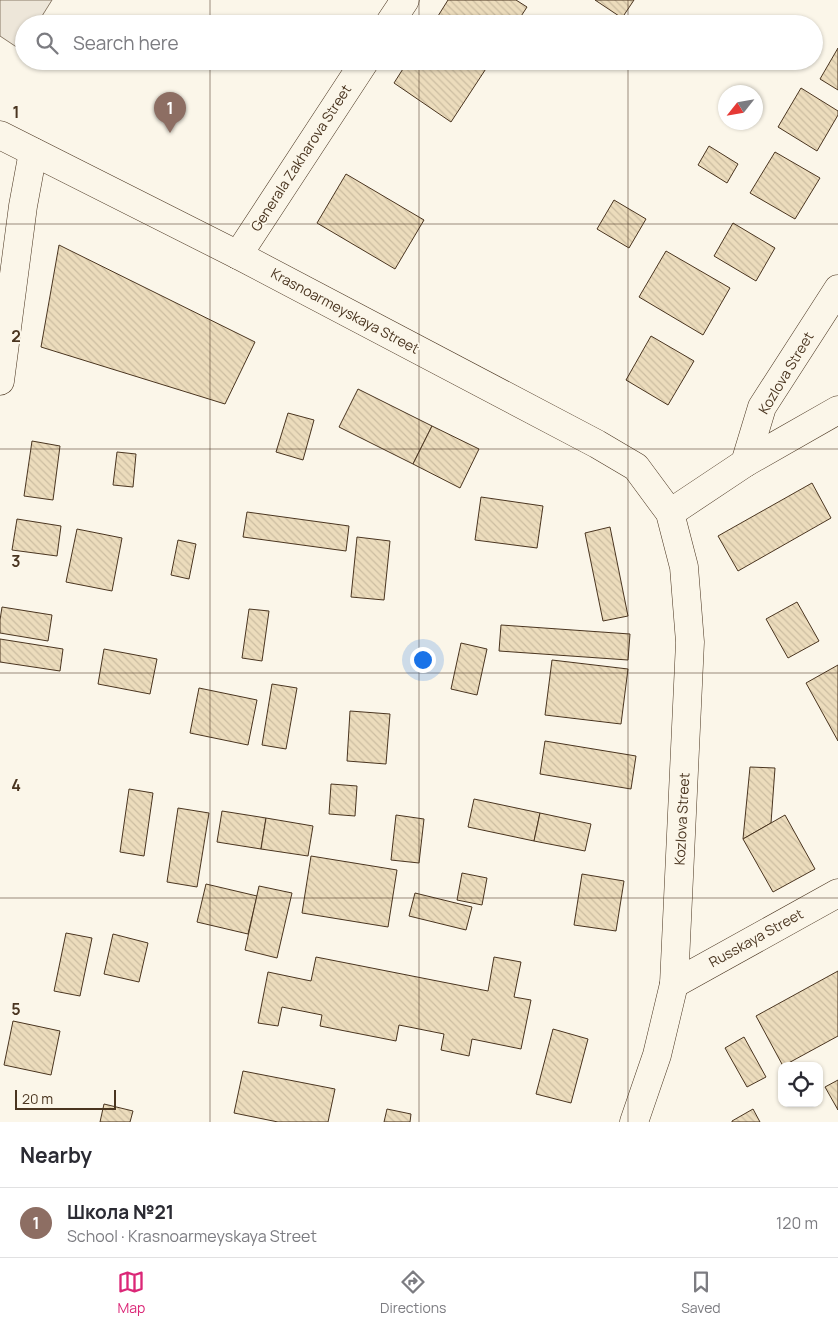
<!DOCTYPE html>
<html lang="en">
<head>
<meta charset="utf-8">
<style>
	body { margin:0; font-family:Manrope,sans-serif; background:#f7f7f7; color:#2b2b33 }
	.controls { position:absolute; right:15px; bottom:15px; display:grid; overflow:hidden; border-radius:10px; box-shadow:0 1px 4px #0004 }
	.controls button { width:45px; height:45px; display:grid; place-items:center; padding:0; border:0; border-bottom:1px solid #e1e1e2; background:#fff; color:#2b2b33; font:25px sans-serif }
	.compass { position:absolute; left:718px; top:85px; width:45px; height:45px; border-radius:50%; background:#fff; box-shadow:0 1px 4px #0004; rotate:239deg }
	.scale { position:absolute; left:15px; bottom:12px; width:101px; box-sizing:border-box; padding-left:5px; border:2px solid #4a3520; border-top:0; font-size:14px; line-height:18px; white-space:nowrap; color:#4a3520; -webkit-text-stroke:4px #fbf6e9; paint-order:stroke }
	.you { position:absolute; left:422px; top:659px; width:18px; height:18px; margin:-12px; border:4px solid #fff; border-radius:50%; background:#1a73e8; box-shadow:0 0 0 8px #1a73e833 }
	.badge { display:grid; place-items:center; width:32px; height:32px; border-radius:50%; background:#db2777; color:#fff; font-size:16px; font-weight:700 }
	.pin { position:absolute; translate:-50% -41px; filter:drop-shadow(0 1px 2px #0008) }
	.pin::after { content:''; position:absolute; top:26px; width:18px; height:15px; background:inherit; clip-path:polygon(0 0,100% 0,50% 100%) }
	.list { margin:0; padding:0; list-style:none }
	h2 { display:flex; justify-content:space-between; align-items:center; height:65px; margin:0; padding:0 20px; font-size:21px }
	h2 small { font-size:16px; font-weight:400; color:#7c7c81 }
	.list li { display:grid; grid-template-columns:32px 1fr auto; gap:15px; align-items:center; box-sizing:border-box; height:70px; padding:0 20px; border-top:1px solid #e1e1e2 }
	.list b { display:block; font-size:19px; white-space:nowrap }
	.list p { margin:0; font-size:16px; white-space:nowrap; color:#7c7c81 }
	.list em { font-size:16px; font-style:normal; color:#7c7c81 }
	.icon { flex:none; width:28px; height:28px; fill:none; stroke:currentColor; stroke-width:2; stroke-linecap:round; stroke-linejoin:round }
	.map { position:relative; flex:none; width:838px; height:1122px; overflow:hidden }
	.search { position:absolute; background:#fff; box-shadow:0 1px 4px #0004; left:15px; right:15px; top:15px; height:55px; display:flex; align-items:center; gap:12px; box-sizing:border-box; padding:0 18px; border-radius:28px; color:#7c7c81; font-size:19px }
	.sheet { height:135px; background:#fff }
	nav { display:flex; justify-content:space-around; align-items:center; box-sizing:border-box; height:70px; border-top:1px solid #e1e1e2; background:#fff; font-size:14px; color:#7c7c81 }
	nav a { display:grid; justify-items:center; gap:2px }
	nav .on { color:#db2777 }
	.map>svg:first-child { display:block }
	.pitch { fill:#ede6d9; stroke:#887966 }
	.building { fill:url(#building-back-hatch); stroke:#4a3520 }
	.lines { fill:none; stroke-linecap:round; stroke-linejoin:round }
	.minor-casing { stroke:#4a3520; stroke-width:29 }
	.secondary-casing { stroke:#4a3520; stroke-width:29 }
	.minor { stroke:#fbf6e9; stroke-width:28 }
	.secondary { stroke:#fbf6e9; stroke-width:28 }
	.grid { fill:none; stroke:#4a3520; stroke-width:1; stroke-opacity:0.55 }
	.labels { text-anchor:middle; stroke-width:4; stroke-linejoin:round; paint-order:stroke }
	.street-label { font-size:14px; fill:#4a3520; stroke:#fbf6e9 }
	.grid-label { font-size:16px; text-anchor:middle; font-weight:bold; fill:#4a3520; stroke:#fbf6e9; stroke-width:4; stroke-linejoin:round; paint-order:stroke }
</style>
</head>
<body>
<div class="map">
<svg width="838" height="1122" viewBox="0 0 838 1122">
	<defs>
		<pattern id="building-back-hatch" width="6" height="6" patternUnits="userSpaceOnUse" patternTransform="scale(1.25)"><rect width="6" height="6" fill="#ecdcbc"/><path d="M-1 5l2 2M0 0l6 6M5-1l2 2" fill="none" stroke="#ccbda1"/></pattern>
	</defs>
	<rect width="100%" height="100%" fill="#fbf6e9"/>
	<path class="pitch" d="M0,0H52L37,24H24V45L21,50L0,36Z"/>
	<g class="building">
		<path d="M448,0H516L527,7L516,24H433Z"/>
		<path d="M595,0H634L622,18Z"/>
		<path d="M838,48V90L820,79Z"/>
		<path d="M408,61H491L451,122L394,83Z"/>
		<path d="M801,88L838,111V115L817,151L778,127Z"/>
		<path d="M709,146L738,164L727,183L698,165Z"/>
		<path d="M775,152L820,178L795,219L750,193Z"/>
		<path d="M346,174L424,220L395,269L317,223Z"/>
		<path d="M614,200L646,219L629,248L597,229Z"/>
		<path d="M733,223L775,248L756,281L714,256Z"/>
		<path d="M59,245L255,342L225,404L41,347Z"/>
		<path d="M666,251L730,288L703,335L639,297Z"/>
		<path d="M651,336L694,361L668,405L626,380Z"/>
		<path d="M358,389L432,426L413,464L339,427Z"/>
		<path d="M288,413L314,420L303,460L276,452Z"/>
		<path d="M432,426L479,449L460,488L413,464Z"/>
		<path d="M32,441L60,446L53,500L24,496Z"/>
		<path d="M117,452L136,454L133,487L113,485Z"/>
		<path d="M812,483L831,518L738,571L718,536Z"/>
		<path d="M481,497L543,506L537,548L475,540Z"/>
		<path d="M247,512L349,526L346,551L243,537Z"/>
		<path d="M17,519L61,526L57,556L12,550Z"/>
		<path d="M610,527L628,616L603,621L585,533Z"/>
		<path d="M77,529L122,538L112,591L66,582Z"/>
		<path d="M357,537L390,541L384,600L351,597Z"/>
		<path d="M178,540L196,544L189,579L171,575Z"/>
		<path d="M797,602L819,641L788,658L766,619Z"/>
		<path d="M2,607L52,615L48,641L0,633V620Z"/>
		<path d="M249,609L269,611L262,661L242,658Z"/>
		<path d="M501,625L630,634L628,660L499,651Z"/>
		<path d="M0,639L63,649L60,671L0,662Z"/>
		<path d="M461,643L487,649L477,695L451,689Z"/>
		<path d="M104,649L157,659L150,694L98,684Z"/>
		<path d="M552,660L628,669L621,724L545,715Z"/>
		<path d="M838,665V741L806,683Z"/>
		<path d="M272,684L297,688L286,749L262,745Z"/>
		<path d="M199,688L257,700L248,745L190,733Z"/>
		<path d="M350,711L390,714L386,764L347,761Z"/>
		<path d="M545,741L636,756L631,789L540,774Z"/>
		<path d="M750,767L775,768L771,823L743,839Z"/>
		<path d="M331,784L357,786L355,816L329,814Z"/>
		<path d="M129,789L153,793L144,856L120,852Z"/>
		<path d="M474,799L540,813L534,841L468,827Z"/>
		<path d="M178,808L209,813L197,887L167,882Z"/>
		<path d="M222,811L266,818L261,849L217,842Z"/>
		<path d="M540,813L591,824L585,851L534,841Z"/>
		<path d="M396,815L424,819L419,863L391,860Z"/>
		<path d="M785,815L815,869L773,892L743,839Z"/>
		<path d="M266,818L313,826L308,856L261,849Z"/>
		<path d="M311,856L397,870L388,927L302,913Z"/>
		<path d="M462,873L487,878L482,905L457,900Z"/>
		<path d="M582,874L624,881L616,931L574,925Z"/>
		<path d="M206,884L257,896L248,934L197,922Z"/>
		<path d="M259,886L292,893L277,958L245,950Z"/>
		<path d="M415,893L472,907L466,930L409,916Z"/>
		<path d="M66,933L92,938L80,996L54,991Z"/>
		<path d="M113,934L148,943L139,982L104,974Z"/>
		<path d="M316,957L488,991L494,957L521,962L514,997L531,1000L521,1049L472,1039L469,1056L441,1050L444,1034L399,1025L396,1041L320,1026L322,1015L282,1007L278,1026L258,1023L268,972L311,981Z"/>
		<path d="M838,971V1036L783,1066L756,1016Z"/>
		<path d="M13,1021L60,1031L51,1075L4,1065Z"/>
		<path d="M553,1029L588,1039L571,1103L536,1094Z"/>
		<path d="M744,1037L766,1077L747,1087L725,1048Z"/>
		<path d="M243,1071L335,1089L328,1122H278L234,1113Z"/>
		<path d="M838,1080V1110L825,1087Z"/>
		<path d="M104,1104L133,1111L130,1122H100Z"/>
		<path d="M387,1109L411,1114L410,1122H384Z"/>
		<path d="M753,1109L760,1122H732V1121Z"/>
	</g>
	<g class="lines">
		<g class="minor-casing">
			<g id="minor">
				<path d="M389,24L405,0"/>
				<path d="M238,255L365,61"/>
				<path d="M0,381L23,206L33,152"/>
				<path d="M745,463L762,407L838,289"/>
				<path d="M670,513L745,463L838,410"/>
			</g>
		</g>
		<g class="secondary-casing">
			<g id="secondary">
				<path d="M0,135L238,255L597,444L636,467L670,513L684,567L690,642L674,984L657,1055L634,1122"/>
				<path d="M674,984L838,893"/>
			</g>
		</g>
		<use href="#minor" class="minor"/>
		<use href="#secondary" class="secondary"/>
	</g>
	<path class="grid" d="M210,0V24M419,0V24M628,0V24M210,61V1122M419,61V1122M628,61V1122M0,224H838M0,449H838M0,673H838M0,898H838"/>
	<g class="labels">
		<g class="street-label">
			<text transform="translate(301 158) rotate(-57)" y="5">Generala Zakharova Street</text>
			<text transform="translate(345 311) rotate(28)" y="5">Krasnoarmeyskaya Street</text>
			<text transform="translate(786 373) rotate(-59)" y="5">Kozlova Street</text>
			<text transform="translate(682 819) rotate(-87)" y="5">Kozlova Street</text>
			<text transform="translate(756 938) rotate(-29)" y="5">Russkaya Street</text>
		</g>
	</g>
	<g class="grid-label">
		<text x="16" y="118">1</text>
		<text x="16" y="342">2</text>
		<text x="16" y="567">3</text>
		<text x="16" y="791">4</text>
		<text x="16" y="1015">5</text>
	</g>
</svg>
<div class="controls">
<button><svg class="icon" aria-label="locate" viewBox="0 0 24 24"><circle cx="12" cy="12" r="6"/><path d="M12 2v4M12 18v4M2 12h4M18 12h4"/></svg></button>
</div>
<svg class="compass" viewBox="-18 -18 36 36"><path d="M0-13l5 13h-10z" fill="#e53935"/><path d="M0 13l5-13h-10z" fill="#7c7c81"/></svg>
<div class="scale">20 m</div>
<div class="you"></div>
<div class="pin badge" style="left:170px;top:133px;background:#8d6e63">1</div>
<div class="search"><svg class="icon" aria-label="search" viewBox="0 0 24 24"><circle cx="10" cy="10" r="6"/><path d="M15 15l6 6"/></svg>Search here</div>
</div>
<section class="sheet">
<h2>Nearby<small></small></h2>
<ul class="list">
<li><span class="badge" style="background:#8d6e63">1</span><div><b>Школа №21</b><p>School · Krasnoarmeyskaya Street</p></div><em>120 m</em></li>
</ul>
</section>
<nav>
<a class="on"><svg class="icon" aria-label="map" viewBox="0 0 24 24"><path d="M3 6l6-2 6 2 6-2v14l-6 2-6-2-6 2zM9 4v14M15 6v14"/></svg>Map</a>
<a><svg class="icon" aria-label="directions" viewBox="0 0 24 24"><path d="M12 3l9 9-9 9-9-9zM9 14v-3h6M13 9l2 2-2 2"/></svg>Directions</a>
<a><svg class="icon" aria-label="saved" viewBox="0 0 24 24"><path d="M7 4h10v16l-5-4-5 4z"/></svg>Saved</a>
</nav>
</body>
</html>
